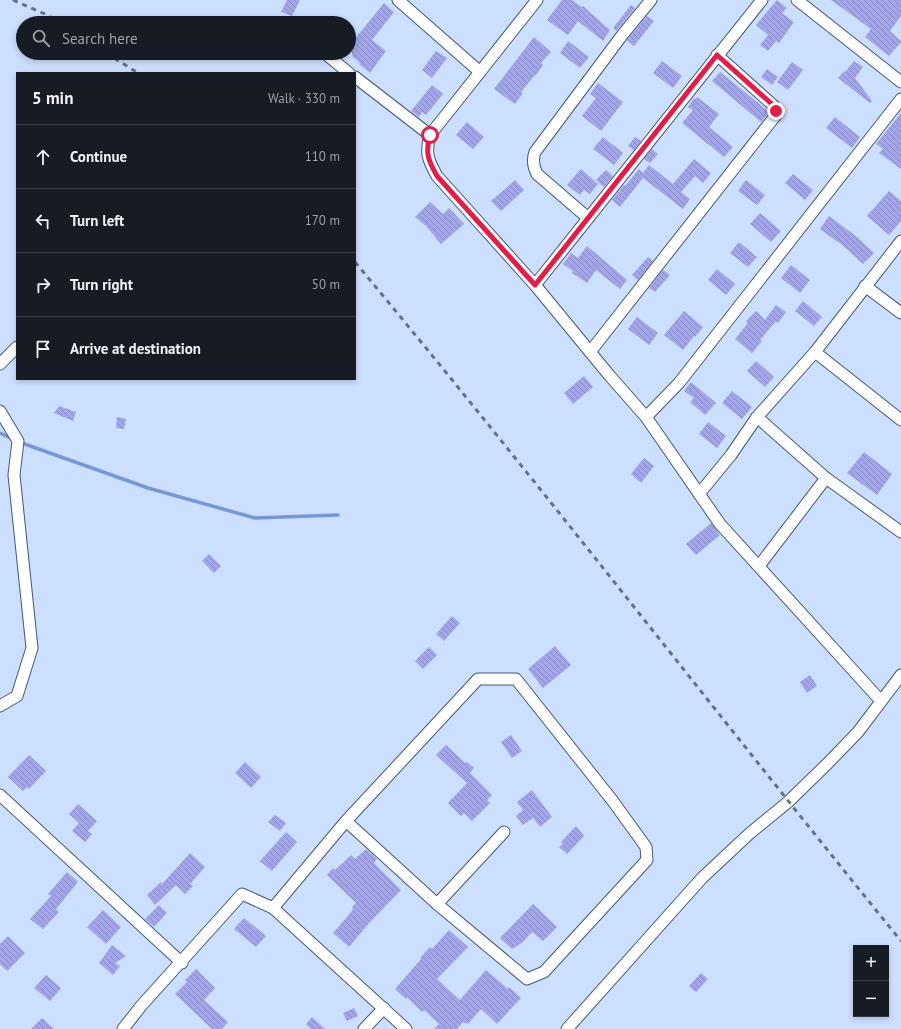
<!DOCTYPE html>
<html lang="en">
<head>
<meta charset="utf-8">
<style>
	body { margin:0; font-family:"PT Sans",sans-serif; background:#242831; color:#f1f3f6 }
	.controls { position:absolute; right:12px; bottom:12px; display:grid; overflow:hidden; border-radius:0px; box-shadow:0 2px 6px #0003 }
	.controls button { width:36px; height:36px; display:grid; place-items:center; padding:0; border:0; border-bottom:1px solid #363941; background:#171b24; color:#f1f3f6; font:20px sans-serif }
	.stop { position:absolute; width:12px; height:12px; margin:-9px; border:3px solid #e11d48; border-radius:50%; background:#fff }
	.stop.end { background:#e11d48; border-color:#fff; box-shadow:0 1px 4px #0008 }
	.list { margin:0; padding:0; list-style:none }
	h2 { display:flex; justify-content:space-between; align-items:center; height:52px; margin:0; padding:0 16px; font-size:17px }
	h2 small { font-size:13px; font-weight:400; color:#9ea1a6 }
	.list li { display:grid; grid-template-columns:26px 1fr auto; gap:12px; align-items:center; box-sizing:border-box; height:64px; padding:0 16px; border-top:1px solid #363941 }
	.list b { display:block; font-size:15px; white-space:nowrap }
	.list em { font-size:13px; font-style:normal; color:#9ea1a6 }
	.icon { flex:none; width:22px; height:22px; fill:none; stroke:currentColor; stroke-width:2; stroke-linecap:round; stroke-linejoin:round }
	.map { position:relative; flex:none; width:901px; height:1029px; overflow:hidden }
	.search { position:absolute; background:#171b24; box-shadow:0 2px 6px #0003; left:16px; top:16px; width:340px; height:44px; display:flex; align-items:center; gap:10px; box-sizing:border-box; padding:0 14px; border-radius:22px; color:#9ea1a6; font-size:15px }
	.panel { position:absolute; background:#171b24; box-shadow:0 2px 6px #0003; left:16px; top:72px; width:340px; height:308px; border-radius:0px }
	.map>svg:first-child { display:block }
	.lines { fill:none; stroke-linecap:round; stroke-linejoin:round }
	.stream { stroke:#7698d5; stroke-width:3.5 }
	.building { fill:url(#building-back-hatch) }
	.street-casing { stroke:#455779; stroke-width:13 }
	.street { stroke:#fff; stroke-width:11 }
	.rail { stroke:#657187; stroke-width:3; stroke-dasharray:5 5; stroke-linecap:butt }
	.route { stroke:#e11d48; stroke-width:5 }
</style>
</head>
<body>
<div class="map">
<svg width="901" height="1029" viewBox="0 0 901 1029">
	<defs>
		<pattern id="building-back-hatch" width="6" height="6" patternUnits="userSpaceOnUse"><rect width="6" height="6" fill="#a2a5ea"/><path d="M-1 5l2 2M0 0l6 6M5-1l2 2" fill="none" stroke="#8a8dc8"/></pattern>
	</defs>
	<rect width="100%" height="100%" fill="#cddffe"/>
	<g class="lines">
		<g class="stream">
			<path d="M0,433L13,439"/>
			<path d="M19,442L148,488L255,518L338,515"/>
		</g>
	</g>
	<g class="building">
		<path d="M287,0H300L292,16L281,12Z"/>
		<path d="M562,0H572L582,7L583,6L610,30L603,41L578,21L568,35L547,20Z"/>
		<path d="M777,0L787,8L782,13L794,22L779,43L776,41L768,51L760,45L768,35L756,25Z"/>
		<path d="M831,0H901V16L890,31L901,41V42L889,56L865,37L871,29Z"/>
		<path d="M384,3L394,12L372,40L386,51L370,73L359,64L360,63L353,57L350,45Z"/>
		<path d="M631,5L635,8L616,31L613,28Z"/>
		<path d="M647,16L654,21L634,46L627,40Z"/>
		<path d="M534,37L551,52L541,63L543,65L536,75H535L521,92L523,93L515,104L494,89Z"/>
		<path d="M568,41L589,57L580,68L560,53Z"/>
		<path d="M436,51L447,58L432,78L422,70Z"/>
		<path d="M662,61L682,76L673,88L653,73Z"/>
		<path d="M854,61L863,67L855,78L872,101L870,103L838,78L844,71L845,72Z"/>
		<path d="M792,62L803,70L788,90L777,82Z"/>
		<path d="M767,69L778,77L772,85L761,77Z"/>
		<path d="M720,72L768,111V113L761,122L712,81Z"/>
		<path d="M598,83L623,102L601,131L582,116L596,98L590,94Z"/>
		<path d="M432,85L443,94L426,115L422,112L419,117L411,111Z"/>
		<path d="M697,97L719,114L709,127L733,147L724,157L682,123L693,110L688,107L694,98L696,99Z"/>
		<path d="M901,113V169L879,153L883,149L876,144Z"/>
		<path d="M835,117L860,137L852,148L826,128Z"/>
		<path d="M467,122L484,137L473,149L456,135Z"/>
		<path d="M603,137L623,153L614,165L593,149Z"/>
		<path d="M635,137L641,141L634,150L628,146Z"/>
		<path d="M652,149L658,154L650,163L644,159Z"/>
		<path d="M694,159L711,173L703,183L695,176L681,192L690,199L683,209L643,178L620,207L612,200L624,185L625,186L639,169L643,173L649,165L673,184Z"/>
		<path d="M581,169L598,184L590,194L584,190L580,195L567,185Z"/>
		<path d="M606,170L613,176L604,187L596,180Z"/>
		<path d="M793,174L813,190L805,200L785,183Z"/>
		<path d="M515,180L524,190L501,211L491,201Z"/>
		<path d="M746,180L765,195L757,205L738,191Z"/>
		<path d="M889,191L901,201V221L889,235L867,216Z"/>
		<path d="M430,202L443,214L449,208L464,224L441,244L426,226L415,217Z"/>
		<path d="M760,213L781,231L771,242L750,224Z"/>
		<path d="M829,216L857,237L874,253L863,264L839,242V243L820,229Z"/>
		<path d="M739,242L757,257L748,267L730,253Z"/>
		<path d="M587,246L627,280L620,289L596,270L587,283L572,273L573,271L563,264L571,253L578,258Z"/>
		<path d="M648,257L653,261L638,280L632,275Z"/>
		<path d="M791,265L810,280L800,293L781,278Z"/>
		<path d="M717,269L735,284L726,295L708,280Z"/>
		<path d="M663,270L670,275L655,292L649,288Z"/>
		<path d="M803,301L822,317L814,326L795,311Z"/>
		<path d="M776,305L786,312L778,323L776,321L760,340L762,341L752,353L735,339L748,323L746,321L756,311L765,320Z"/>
		<path d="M684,311L703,327L695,337L694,336L683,350L664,335Z"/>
		<path d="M637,317L658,333L649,345L628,329Z"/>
		<path d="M756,361L774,377L765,387L747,371Z"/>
		<path d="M584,376L593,387L573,404L564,393Z"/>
		<path d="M691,382L716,403L705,415L690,402L694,398L684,391Z"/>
		<path d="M732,391L752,407L742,419L722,403Z"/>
		<path d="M59,406L76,412L73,421L54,413Z"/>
		<path d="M117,417L126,419L124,429L116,428Z"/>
		<path d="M708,422L726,436L717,448L699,434Z"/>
		<path d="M864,452L892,474L877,495L847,473Z"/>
		<path d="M644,458L654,466L641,483L631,474Z"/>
		<path d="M711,523L720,535L696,555L686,544Z"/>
		<path d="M209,554L221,566L214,573L202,561Z"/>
		<path d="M452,616L460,623L444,641L436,634Z"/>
		<path d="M555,646L571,665L543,688L528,669Z"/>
		<path d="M429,647L437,655L423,669L415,661Z"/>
		<path d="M810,675L817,686L807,693L800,682Z"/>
		<path d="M511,735L522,751L512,758L501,742Z"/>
		<path d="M446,745L465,763L467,762L474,768L470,773L492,795L487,800L485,798L490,803L472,821L464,813L461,816L448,803L467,783L436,755Z"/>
		<path d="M29,755L46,771L29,789L27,787L23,791L8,777Z"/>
		<path d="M245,762L261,777L251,788L235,773Z"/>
		<path d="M532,790L552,817L540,827L533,818L523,825L516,816L523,810L517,802Z"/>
		<path d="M78,804L97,821L88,831L92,834L85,842L72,831L79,823L69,814Z"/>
		<path d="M275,815L286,823L280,831L268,822Z"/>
		<path d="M576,826L584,836L567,854L559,847L563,844L561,842Z"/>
		<path d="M286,832L297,842L272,871L260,861Z"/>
		<path d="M366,849L377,859L374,863L401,890L370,922L349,947L333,933L352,911L353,909L352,907L356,903L327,875L333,868L335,870L351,855L355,859Z"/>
		<path d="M190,853L205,867L190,884L193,886L185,894L176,885L155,905L147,895L161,882L162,884Z"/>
		<path d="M67,872L78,882L56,909L59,912L43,929L30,919L51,896L48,894Z"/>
		<path d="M533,904L557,927L543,941L532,932L523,942L512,949L500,938Z"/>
		<path d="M159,905L167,913L154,927L145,919Z"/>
		<path d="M103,910L121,927L106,944L87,927Z"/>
		<path d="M244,918L266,936L256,947L234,929Z"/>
		<path d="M449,930L468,947L437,979L460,1000L486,970L508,989L509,987L521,998L497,1024L481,1009L468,1024L463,1022L457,1029H434L439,1024L424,1010L422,1012L407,997L406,999L395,989L421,959L420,958L430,947L432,949Z"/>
		<path d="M8,936L25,953L7,971L0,964V944Z"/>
		<path d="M112,945L126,956L115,963L120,966L113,975L99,963Z"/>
		<path d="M196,969L215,988L204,1000L228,1022L222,1029H212L175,994L187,982L185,980Z"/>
		<path d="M701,973L708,979L696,992L689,986Z"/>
		<path d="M46,975L61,988L50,1001L34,988Z"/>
		<path d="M354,1008L358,1016L347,1021L343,1013Z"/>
		<path d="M312,1017L325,1029H311L306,1024Z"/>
		<path d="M42,1018L54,1029H31Z"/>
	</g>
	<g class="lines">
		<g class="street-casing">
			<g id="street">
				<path d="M398,0L480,72"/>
				<path d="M537,0L430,135C425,153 428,160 437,176L535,285L609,375L646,417L679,383L901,99"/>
				<path d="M797,0L901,82"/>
				<path d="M328,56L349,73"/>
				<path d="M355,77L430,135"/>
				<path d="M588,218L537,174C533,166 532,160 535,152L623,34L651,0"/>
				<path d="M535,285L762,0"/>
				<path d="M865,286L901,313"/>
				<path d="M590,352L776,115L774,106L717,55"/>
				<path d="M815,352L901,420"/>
				<path d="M0,364L17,347"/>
				<path d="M0,411L18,441L14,475L32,648L17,696L0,706"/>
				<path d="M646,417L720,524L881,701"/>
				<path d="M757,417L826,478L901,532"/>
				<path d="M699,494L731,455L757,417L815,352L901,241"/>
				<path d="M759,566L826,478"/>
				<path d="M0,795L182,963"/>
				<path d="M437,904L504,832"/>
				<path d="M273,908L346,821L478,679H516L612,800L646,847L647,860L544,972L527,979L437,904L346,821"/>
				<path d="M123,1029L141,1006L242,894L273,908L406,1029"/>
				<path d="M364,1029L384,1008"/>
				<path d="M567,1029L702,878L749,834L788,802L828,763L858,732L901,675"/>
			</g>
		</g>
		<use href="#street" class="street"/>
		<g class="rail">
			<path d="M13,0L45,14L60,23"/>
			<path d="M106,53L138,73"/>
			<path d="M355,262C541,485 718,716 901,941"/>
		</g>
	</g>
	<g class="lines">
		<path class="route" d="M430,135C425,153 428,160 437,176L535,285L717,55L774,106L776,111"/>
	</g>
</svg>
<div class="controls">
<button>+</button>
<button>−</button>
</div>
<div class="stop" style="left:430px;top:135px"></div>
<div class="stop end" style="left:776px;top:111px"></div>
<div class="search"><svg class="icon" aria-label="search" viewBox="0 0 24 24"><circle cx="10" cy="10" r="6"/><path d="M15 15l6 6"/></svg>Search here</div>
<section class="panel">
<h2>5 min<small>Walk · 330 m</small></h2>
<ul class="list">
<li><svg class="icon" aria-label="ahead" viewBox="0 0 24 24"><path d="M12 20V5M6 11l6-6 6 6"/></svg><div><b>Continue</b></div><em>110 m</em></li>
<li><svg class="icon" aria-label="left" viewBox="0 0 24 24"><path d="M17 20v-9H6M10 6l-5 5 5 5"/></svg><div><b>Turn left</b></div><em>170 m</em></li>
<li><svg class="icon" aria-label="right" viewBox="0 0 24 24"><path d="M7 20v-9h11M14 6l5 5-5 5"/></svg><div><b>Turn right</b></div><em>50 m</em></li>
<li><svg class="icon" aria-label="arrive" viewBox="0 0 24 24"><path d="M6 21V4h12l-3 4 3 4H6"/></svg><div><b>Arrive at destination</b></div></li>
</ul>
</section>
</div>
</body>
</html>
